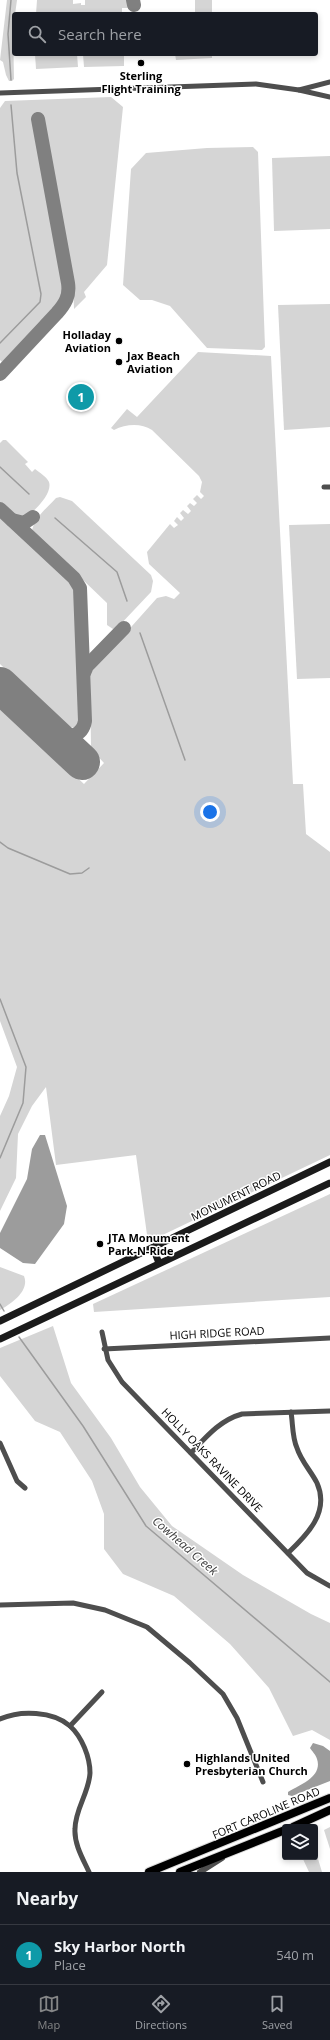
<!DOCTYPE html>
<html lang="en">
<head>
<meta charset="utf-8">
<style>
	body { margin:0; font-family:"Open Sans",sans-serif; background:#20242c; color:#f1f3f6 }
	.controls { position:absolute; right:12px; bottom:12px; display:grid; overflow:hidden; border-radius:4px; box-shadow:0 2px 6px #0003 }
	.controls button { width:36px; height:36px; display:grid; place-items:center; padding:0; border:0; border-bottom:1px solid #363941; background:#171b24; color:#f1f3f6; font:20px sans-serif }
	.you { position:absolute; left:210px; top:812px; width:14px; height:14px; margin:-10px; border:3px solid #fff; border-radius:50%; background:#1a73e8; box-shadow:0 0 0 6px #1a73e833 }
	.badge { display:grid; place-items:center; width:26px; height:26px; border-radius:50%; background:#858687; color:#fff; font-size:13px; font-weight:700 }
	.pin { position:absolute; translate:-50% -50%; border:2px solid #fff; box-shadow:0 1px 4px #0006 }
	.list { margin:0; padding:0; list-style:none }
	h2 { display:flex; justify-content:space-between; align-items:center; height:52px; margin:0; padding:0 16px; font-size:17px }
	h2 small { font-size:13px; font-weight:400; color:#9ea1a6 }
	.list li { display:grid; grid-template-columns:26px 1fr auto; gap:12px; align-items:center; box-sizing:border-box; height:60px; padding:0 16px; border-top:1px solid #363941 }
	.list b { display:block; font-size:15px; white-space:nowrap }
	.list p { margin:0; font-size:13px; white-space:nowrap; color:#9ea1a6 }
	.list em { font-size:13px; font-style:normal; color:#9ea1a6 }
	.icon { flex:none; width:22px; height:22px; fill:none; stroke:currentColor; stroke-width:2; stroke-linecap:round; stroke-linejoin:round }
	.map { position:relative; flex:none; width:330px; height:1872px; overflow:hidden }
	.search { position:absolute; background:#171b24; box-shadow:0 2px 6px #0003; left:12px; right:12px; top:12px; height:44px; display:flex; align-items:center; gap:10px; box-sizing:border-box; padding:0 14px; border-radius:4px; color:#9ea1a6; font-size:15px }
	.sheet { height:112px; background:#171b24 }
	nav { display:flex; justify-content:space-around; align-items:center; box-sizing:border-box; height:56px; border-top:1px solid #363941; background:#171b24; font-size:11px; color:#9ea1a6 }
	nav a { display:grid; justify-items:center; gap:2px }
	nav .on { color:#858687 }
	.map>svg:first-child { display:block }
	.green { fill:#d5d5d5 }
	.water { fill:#9c9c9c }
	.lines { fill:none; stroke-linecap:round; stroke-linejoin:round }
	.stream { stroke:#9c9c9c; stroke-width:1.5 }
	.taxiway { stroke:#808080; stroke-width:14 }
	.runway { stroke:#808080; stroke-width:36 }
	.primary-casing { stroke:#dbdbdb; stroke-width:10 }
	.minor { stroke:#4e4e4e; stroke-width:5 }
	.tertiary { stroke:#4e4e4e; stroke-width:6 }
	.secondary { stroke:#1b1b1b; stroke-width:7 }
	.primary { stroke:#000; stroke-width:8 }
	.poi-dot { fill:#000; stroke:#fff; stroke-width:1.5 }
	.labels { text-anchor:middle; stroke-width:3; stroke-linejoin:round; paint-order:stroke }
	.poi-label { font-size:11px; font-weight:bold; fill:#000; stroke:#fff; text-anchor:start }
	.street-label { font-size:11px; fill:#000; stroke:#fff }
	.water-label { font-size:12px; font-style:italic; fill:#3d3d3d; stroke:#fff }
</style>
</head>
<body>
<div class="map">
<svg width="330" height="1872" viewBox="0 0 330 1872">
	<rect width="100%" height="100%" fill="#fff"/>
	<g class="green">
		<path d="M7,0H17L13,29L14,79L12,81H9L6,75L3,62L0,60Z"/>
		<path d="M37,0H73V4L81,3V5H85V0H129V8H122V14H36Z"/>
		<rect x="195" y="0" width="17" height="14"/>
		<path d="M35,54H77L78,67L36,69Z"/>
		<path d="M83,54H124V66L84,67Z"/>
		<path d="M175,54H212V58L176,60Z"/>
		<path d="M111,97L123,107L107,265L84,292L86,297L74,309L73,282L41,118L33,119L56,237L66,305L64,312L49,329L40,321L2,362L0,360V108L5,101Z"/>
		<path d="M253,147L258,152L265,347L262,350L207,348L170,306L152,300H140L123,285L131,169L146,153L207,148Z"/>
		<path d="M330,156V229L274,231L272,158Z"/>
		<path d="M330,304V427L284,430L278,305Z"/>
		<path d="M198,352L271,356L293,784H303L306,834L330,852V1155L148,1242L136,1155L56,1165L46,1087L32,1106L18,1134L16,1178L0,1211V1116L9,1096L17,1067L0,1021V705L84,784L104,763L91,749L90,673L157,598L166,596L174,599L180,593L149,564L147,552L170,524L174,528L178,525L174,521L177,517L181,521L184,518L180,513L183,510L188,514L191,511L187,506L190,503L194,506L197,503L193,499L197,495L201,499L204,496L200,492L202,482L199,476L152,430C141,423 126,424 114,430L111,428L127,409L137,417Z"/>
		<path d="M3,440H6L28,462L25,464L32,472L35,469C40,473 47,477 49,482C53,494 33,513 24,518L15,517L0,503V443Z"/>
		<path d="M60,497L72,501L151,575L153,581L151,592L117,628L113,629L107,625V603L32,531C34,518 47,508 56,498Z"/>
		<path d="M0,515L71,582L75,588L81,722L76,727L68,728L0,664Z"/>
		<path d="M330,524V678L297,679L289,525Z"/>
		<path d="M330,1194V1297L94,1312L93,1304Z"/>
		<path d="M0,1267L24,1276C30,1291 11,1304 0,1310Z"/>
		<path d="M53,1326L71,1383L111,1438L140,1487L172,1526L243,1575L311,1614L330,1623V1740L312,1730L293,1736L269,1688L230,1644L174,1596L123,1574L104,1549V1514L92,1481L60,1432L35,1421L0,1376V1348Z"/>
		<path d="M330,1827V1849L324,1830Z"/>
		<path d="M315,1849L322,1872H309L302,1857H315Z"/>
	</g>
	<g class="water">
		<path d="M40,1135H45L67,1206L64,1224L35,1264L23,1263L0,1248V1233L27,1179L32,1149Z"/>
		<path d="M313,1743L323,1746L330,1751V1781L292,1796L288,1795V1792C299,1785 323,1777 317,1759C316,1755 312,1751 310,1748Z"/>
	</g>
	<g class="lines">
		<g class="stream">
			<path d="M11,80L8,34L11,0"/>
			<path d="M0,343L40,302L41,294L17,173L11,105"/>
			<path d="M0,467L29,494"/>
			<path d="M55,518L117,572L127,601"/>
			<path d="M140,633L185,760"/>
			<path d="M0,842L8,848L70,874L82,873L89,868"/>
			<path d="M0,999L26,1067L23,1103L0,1158"/>
			<path d="M0,1304L4,1311"/>
			<path d="M19,1337L83,1426L146,1526L330,1682"/>
		</g>
		<g class="taxiway">
			<path d="M133,0L134,5"/>
			<path d="M0,374L57,313C65,304 70,296 68,283L38,119"/>
			<path d="M0,509L74,578L80,588L85,721C82,738 68,737 54,735"/>
			<path d="M12,520L24,523L33,517"/>
			<path d="M84,673L87,666L124,628"/>
		</g>
		<path class="runway" d="M0,685L82,762"/>
		<g class="primary-casing">
			<g id="primary">
				<path d="M293,1827L330,1810"/>
				<path d="M149,1872L330,1798"/>
				<path d="M180,1872L285,1830"/>
			</g>
		</g>
		<g class="minor">
			<path d="M330,82L299,90L330,97"/>
			<path d="M0,93L256,84L299,90"/>
			<path d="M324,487H330"/>
			<path d="M102,1332L108,1360L122,1382L307,1573L330,1586"/>
			<path d="M104,1349L330,1338"/>
			<path d="M0,1443L17,1481L25,1488"/>
			<path d="M191,1453C206,1437 220,1420 242,1414L330,1411"/>
			<path d="M288,1553C307,1535 330,1512 317,1483C311,1471 301,1461 297,1448C292,1437 293,1424 291,1412"/>
			<path d="M0,1605L73,1603L105,1610L147,1627L190,1663L223,1694L237,1718L263,1782"/>
			<path d="M0,1719C20,1710 53,1711 70,1726C82,1737 90,1757 90,1773C89,1793 75,1809 75,1829C74,1844 83,1859 89,1872"/>
			<path d="M70,1726L102,1692"/>
		</g>
		<path class="tertiary" d="M200,1872L222,1858"/>
		<g class="secondary">
			<path d="M153,1248L159,1263"/>
			<path d="M0,1321L330,1162"/>
			<path d="M0,1339L330,1183"/>
		</g>
		<use href="#primary" class="primary"/>
	</g>
	<g class="poi-dot">
		<circle cx="141" cy="63" r="4"/>
		<circle cx="119" cy="341" r="4"/>
		<circle cx="119" cy="362" r="4"/>
		<circle cx="100" cy="1244" r="4"/>
		<circle cx="187" cy="1764" r="4"/>
	</g>
	<g class="labels">
		<g class="poi-label">
			<text x="141" y="80" text-anchor="middle">Sterling<tspan x="141" dy="13">Flight Training</tspan></text>
			<text x="111" y="339" text-anchor="end">Holladay<tspan x="111" dy="13">Aviation</tspan></text>
			<text x="127" y="360">Jax Beach<tspan x="127" dy="13">Aviation</tspan></text>
			<text x="108" y="1242">JTA Monument<tspan x="108" dy="13">Park-N-Ride</tspan></text>
			<text x="195" y="1762">Highlands United<tspan x="195" dy="13">Presbyterian Church</tspan></text>
		</g>
		<g class="street-label">
			<text transform="translate(236 1196) rotate(-26)" y="4">MONUMENT ROAD</text>
			<text transform="translate(217 1333) rotate(-3)" y="4">HIGH RIDGE ROAD</text>
			<text transform="translate(212 1460) rotate(46)" y="4">HOLLY OAKS RAVINE DRIVE</text>
			<text transform="translate(266 1813) rotate(-23)" y="4">FORT CAROLINE ROAD</text>
		</g>
		<g class="water-label">
			<text transform="translate(185 1546) rotate(41)" y="4">Cowhead Creek</text>
		</g>
	</g>
</svg>
<div class="controls">
<button><svg class="icon" aria-label="layers" viewBox="0 0 24 24"><path d="M12 4l9 5-9 5-9-5zM3 14l9 5 9-5"/></svg></button>
</div>
<div class="you"></div>
<div class="pin badge" style="left:81px;top:397px;background:#0f9aa8">1</div>
<div class="search"><svg class="icon" aria-label="search" viewBox="0 0 24 24"><circle cx="10" cy="10" r="6"/><path d="M15 15l6 6"/></svg>Search here</div>
</div>
<section class="sheet">
<h2>Nearby<small></small></h2>
<ul class="list">
<li><span class="badge" style="background:#0f9aa8">1</span><div><b>Sky Harbor North</b><p>Place</p></div><em>540 m</em></li>
</ul>
</section>
<nav>
<a class="on"><svg class="icon" aria-label="map" viewBox="0 0 24 24"><path d="M3 6l6-2 6 2 6-2v14l-6 2-6-2-6 2zM9 4v14M15 6v14"/></svg>Map</a>
<a><svg class="icon" aria-label="directions" viewBox="0 0 24 24"><path d="M12 3l9 9-9 9-9-9zM9 14v-3h6M13 9l2 2-2 2"/></svg>Directions</a>
<a><svg class="icon" aria-label="saved" viewBox="0 0 24 24"><path d="M7 4h10v16l-5-4-5 4z"/></svg>Saved</a>
</nav>
</body>
</html>
